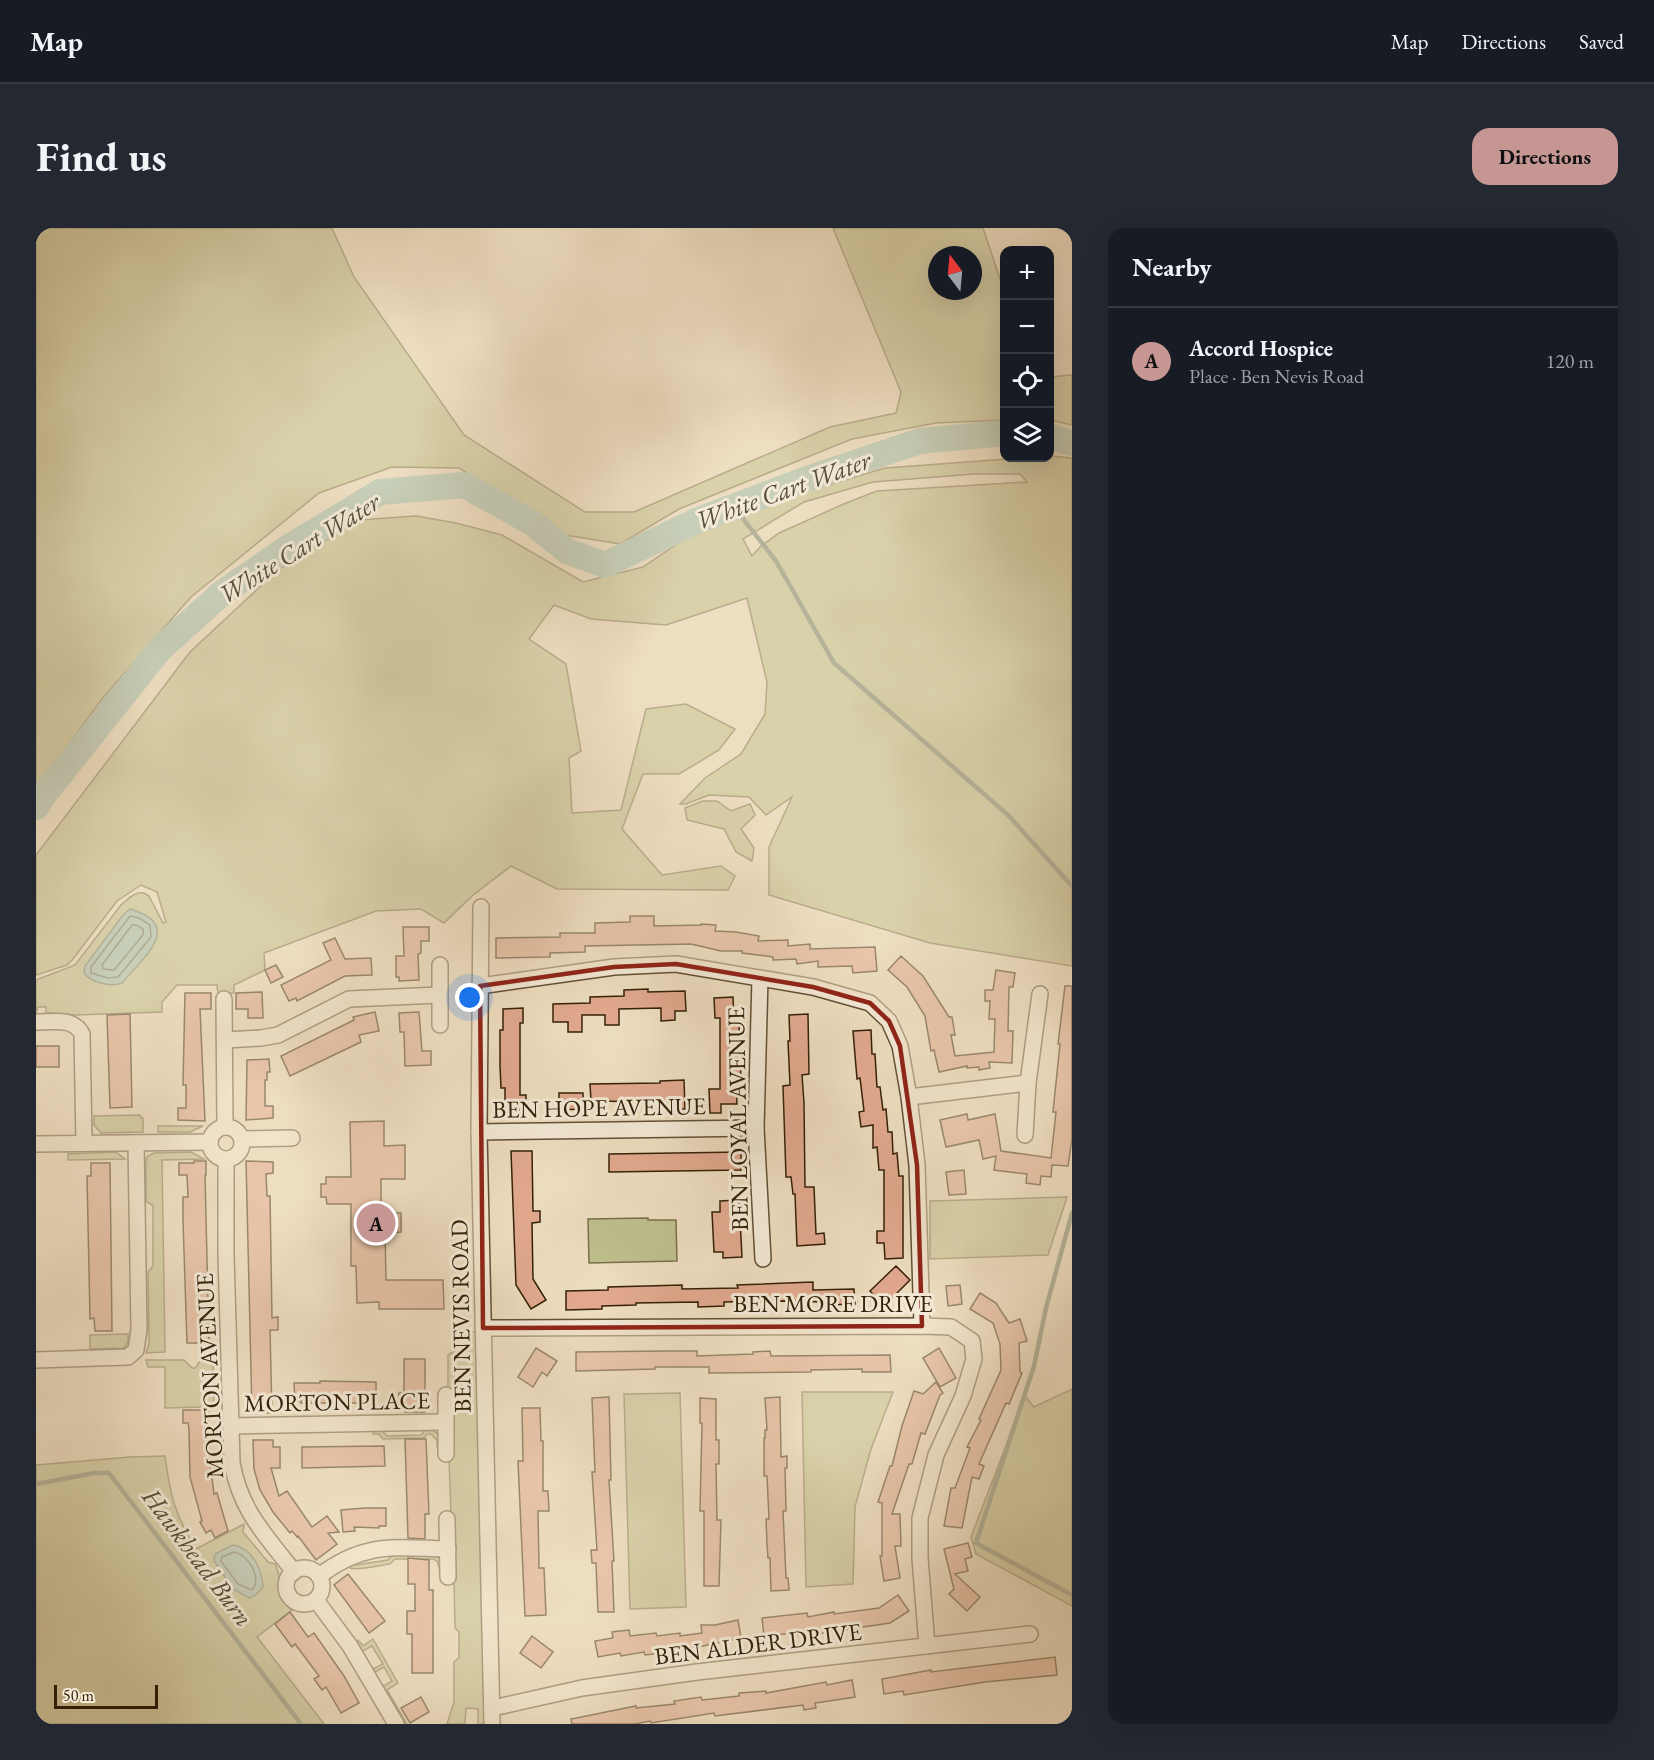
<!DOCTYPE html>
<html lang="en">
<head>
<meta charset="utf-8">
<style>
	body { margin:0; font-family:"EB Garamond",serif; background:#242831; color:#f1f3f6 }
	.controls { position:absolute; right:18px; top:18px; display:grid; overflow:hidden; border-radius:12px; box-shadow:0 6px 24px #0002 }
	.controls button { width:54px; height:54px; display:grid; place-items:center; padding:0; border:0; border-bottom:2px solid #363941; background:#171b24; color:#f1f3f6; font:30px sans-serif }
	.compass { position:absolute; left:892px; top:18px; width:54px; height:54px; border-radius:50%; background:#171b24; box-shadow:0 6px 24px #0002; rotate:344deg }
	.scale { position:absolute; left:18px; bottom:15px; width:104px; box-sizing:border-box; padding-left:6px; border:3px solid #332107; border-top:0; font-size:16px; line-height:21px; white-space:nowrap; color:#332107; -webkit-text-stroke:4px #f4ead7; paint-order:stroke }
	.you { position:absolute; left:434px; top:770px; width:21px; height:21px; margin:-15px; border:4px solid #fff; border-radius:50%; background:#1a73e8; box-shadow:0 0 0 9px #1a73e833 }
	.badge { display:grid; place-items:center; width:39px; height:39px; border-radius:50%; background:#c59692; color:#111; font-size:20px; font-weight:700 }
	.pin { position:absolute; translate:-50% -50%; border:3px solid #fff; box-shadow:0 2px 6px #0006 }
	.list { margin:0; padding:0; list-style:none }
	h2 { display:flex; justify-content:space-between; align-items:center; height:78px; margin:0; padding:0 24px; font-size:26px }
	h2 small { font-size:20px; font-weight:400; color:#9ea1a6 }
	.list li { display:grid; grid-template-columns:39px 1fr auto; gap:18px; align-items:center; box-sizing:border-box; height:108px; padding:0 24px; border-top:2px solid #363941 }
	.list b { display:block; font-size:22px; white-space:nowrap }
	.list p { margin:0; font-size:20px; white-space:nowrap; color:#9ea1a6 }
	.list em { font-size:20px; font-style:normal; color:#9ea1a6 }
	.icon { flex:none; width:33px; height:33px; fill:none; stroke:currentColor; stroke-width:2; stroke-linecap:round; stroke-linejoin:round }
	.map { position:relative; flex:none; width:1036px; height:1496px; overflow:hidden; border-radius:18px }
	header { display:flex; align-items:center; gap:36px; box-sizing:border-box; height:84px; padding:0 30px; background:#171b24; border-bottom:2px solid #363941 }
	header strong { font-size:28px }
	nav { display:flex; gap:33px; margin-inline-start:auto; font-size:21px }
	.intro { display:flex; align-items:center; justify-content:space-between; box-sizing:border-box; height:144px; padding:0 36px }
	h1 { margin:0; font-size:42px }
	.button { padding:15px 27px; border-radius:18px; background:#c59692; color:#111; font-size:21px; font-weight:700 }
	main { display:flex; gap:36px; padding:0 36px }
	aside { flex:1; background:#171b24; border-radius:18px; box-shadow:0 6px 24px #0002 }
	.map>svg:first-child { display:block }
	.green { fill:#bfc08e; stroke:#79704a; stroke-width:1.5; fill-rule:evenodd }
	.water { fill:#99bcb0; stroke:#707e6c; stroke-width:1.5 }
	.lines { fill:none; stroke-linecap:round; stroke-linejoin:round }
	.shore { stroke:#666e5c; stroke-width:1.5 }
	.stream { stroke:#707e6c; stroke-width:4.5 }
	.river { stroke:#99bcb0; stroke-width:26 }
	.building { fill:#e2a98f; stroke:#332107; stroke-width:1.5 }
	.minor-casing { stroke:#625036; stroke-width:18 }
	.minor { stroke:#f4ead7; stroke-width:15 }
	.marked { fill:none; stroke:#8f2418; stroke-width:4.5; stroke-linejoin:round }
	.labels { text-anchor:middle; stroke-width:6; stroke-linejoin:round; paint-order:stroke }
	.street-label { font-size:24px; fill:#332107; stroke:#f4ead7 }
	.water-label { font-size:26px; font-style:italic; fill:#52503a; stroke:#f4ead7 }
</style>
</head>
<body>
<header>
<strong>Map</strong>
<nav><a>Map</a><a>Directions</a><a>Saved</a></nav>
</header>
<div class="intro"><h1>Find us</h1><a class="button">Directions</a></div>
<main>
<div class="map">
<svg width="1036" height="1496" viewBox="0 0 1036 1496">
	<rect width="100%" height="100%" fill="#eedec1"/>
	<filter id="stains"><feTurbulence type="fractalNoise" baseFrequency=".00333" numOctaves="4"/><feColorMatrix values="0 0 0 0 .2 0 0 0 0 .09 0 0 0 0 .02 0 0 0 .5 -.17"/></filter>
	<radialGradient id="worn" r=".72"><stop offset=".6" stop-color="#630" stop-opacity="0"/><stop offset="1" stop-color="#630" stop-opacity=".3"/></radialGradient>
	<g class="green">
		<path d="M0,0H296L318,49L428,207L549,284H598L794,199L860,185L865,164L797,0H947L968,63V192L900,195L816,211L643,281L584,316L529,307L423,240L356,239L283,265L155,369L66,471L0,561ZM901,27H937V63H901Z"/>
		<path d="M1036,147V197L1014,192V149Z"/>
		<path d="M1014,228L1036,230V738L894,715L733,667V619L756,569L730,587L713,569L673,567L650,576H644L669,550L705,526L729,486L731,454L711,370L630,397L555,391L518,377L493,411L530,436L545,523L533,530L536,585L585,582L610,481L650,476L699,501L683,522L643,546H607L586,601L626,647L685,638L699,648L692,662L521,661L475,638L436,668L408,695L385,681L340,683L228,725L229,742L198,757V765L182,766L181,757H141L126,774V784L40,787L10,785V779H2L0,785V752L39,737L85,677C92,671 99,663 108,665L113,668L127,695L130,694L121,664L105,657L81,673L37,731L31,737L0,747V627L154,424L243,341L322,292L380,288L420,295L466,307L547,354L607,339L666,299L749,270L849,240L984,230H1014ZM938,246H984L991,254L841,263L810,275L743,305L724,319L716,328L707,311L768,274L837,254Z"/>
		<path d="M667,573H681L695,583L714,576L719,587L705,601L718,620L716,633L700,624L688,601L651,592L649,580Z"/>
		<path d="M104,887L105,890H107V904L65,905L58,897V888Z"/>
		<path d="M122,898H167L154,904H122Z"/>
		<path d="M80,924L89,931L32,932V926Z"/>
		<path d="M155,924L168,931L126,932L129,1124L110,1125L113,1116L112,1044L117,1038V978L110,973V931L112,928L118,925Z"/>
		<path d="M1031,969L1012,1027L894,1031V973Z"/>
		<path d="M612,990V992H640L641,1033L553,1035L552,991Z"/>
		<path d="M430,1102L439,1104L442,1108L449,1496H442V1481L430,1480L429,1496H411L418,1474V1434L423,1430V1404L419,1400L418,1353L420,1352L419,1289L415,1285L413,1231L417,1227L416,1164L412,1159V1127L417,1124H431Z"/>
		<path d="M92,1106V1114L88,1120L54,1121V1107Z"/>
		<path d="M166,1131H172L177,1137L178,1175L167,1176V1179L129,1180V1139H112L110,1132H148L156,1140H159Z"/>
		<path d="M1036,1161V1378L940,1326L935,1309L989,1168L998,1179Z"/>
		<path d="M766,1164H857L835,1221L819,1279L817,1356L770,1359Z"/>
		<path d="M644,1165L650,1379L594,1381L588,1166Z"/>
		<path d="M339,1202H345L351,1208L385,1207L389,1202H396L404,1207L405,1216L401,1218V1212L395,1206H391L388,1210L347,1211L343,1206H337Z"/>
		<path d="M129,1228C134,1267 139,1287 160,1321L208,1296L207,1304L232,1334L239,1336C249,1353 236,1368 256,1382L221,1409L288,1496H0V1237L94,1229Z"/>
		<path d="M356,1327H398L407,1333L408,1341L404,1342L401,1333L397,1331H359L354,1336C344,1337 321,1343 314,1340L313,1335L319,1337L352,1332Z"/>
		<path d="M337,1411L362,1455L351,1462L371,1496H367L346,1459L356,1453L348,1439L339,1444L337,1441L347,1436L336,1418L325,1424L320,1416L322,1412L327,1418Z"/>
	</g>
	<g class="water">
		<path d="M94,681C149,697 108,729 86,755C75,759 55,755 48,745L49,738L87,687Z"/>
		<path d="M197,1317C216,1320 226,1341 227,1359L220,1367L213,1370L197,1361L178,1333L179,1326Z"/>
	</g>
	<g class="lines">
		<g class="shore">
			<path d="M94,688L103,690L114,697L115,709L82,749L72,750L55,745V739Z"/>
			<path d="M96,697H100L107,701V707L78,742L67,741L66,737Z"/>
			<path d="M198,1324C212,1326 227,1351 216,1362L202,1356L185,1333L186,1329Z"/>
		</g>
		<g class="stream">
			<path d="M698,279L740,333L798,435L972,587L1036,658"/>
			<path d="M1036,985L1010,1080L998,1138L940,1315L1036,1367"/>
			<path d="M0,1256L58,1245H73L265,1496"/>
		</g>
		<g class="river">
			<path d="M1014,209L1036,215"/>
			<path d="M0,579L7,568L124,421L186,365L253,319L344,264L428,257L495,294L531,323L569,337L660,293L771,251L884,213L969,205"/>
		</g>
	</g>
	<g class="building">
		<path d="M594,688H618V698L665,697V696L680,697L679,703L700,704L723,708L722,713L752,712V718L774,716V721L839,719L841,743L817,745L816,738L782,739V733L761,736L760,731L737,732V729L706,725V723H685L655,716L549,718V724L514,725V729L460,730V710L524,709V705H559V695L594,694Z"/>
		<path d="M367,699H393V713H385V725L382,726L383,752L363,753V749H360V728H368Z"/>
		<path d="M299,710L309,731L335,730L336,747L309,748L261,773L260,770L253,773L245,757L295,732L287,715Z"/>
		<path d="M865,728L887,748L913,789H916L919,807H915L919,828L958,824L959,791H953L954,773H949V762H957L960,742L979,745L977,759H973L972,803H977L976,835L953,834L954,840L943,842V839L931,840V838L903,844L898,822L895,823L889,788L871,759L852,742Z"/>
		<path d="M240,737L247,749L235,755L229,742Z"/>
		<path d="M1029,758H1036V911L1032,938L1016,937L1015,949L1005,948L1004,957L990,955L991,946L958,942L960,928L947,931L943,912L910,919L904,892L931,886L932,892L959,886L965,923L1015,930L1020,884H1017L1024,816H1022Z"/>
		<path d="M612,761V764L649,763L650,783H639V792L625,793V780L583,781V797H569V787H546V804H532V794H517V776L554,775V769L588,768V762Z"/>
		<path d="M226,764L227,790H212V781H200V765Z"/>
		<path d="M149,765H175V781H164L169,893L142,892V880H150V857H147Z"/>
		<path d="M697,769L698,797H703L704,819L705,856H700L701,876H685V885H674L673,861H684V790H679L678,770Z"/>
		<path d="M487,780V795H484V867H490V882H469V860H465L464,838V802H467V781Z"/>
		<path d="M339,784L343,803L323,807L325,814L254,848L245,828L318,792L317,789Z"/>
		<path d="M383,784L386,823H395V837L369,838L368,804H364L363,785Z"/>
		<path d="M94,786L96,879L74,880L71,787Z"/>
		<path d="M772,786L773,846L766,847L768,875L769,959H778L780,1006L788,1005L789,1016L761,1018L759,966H757L755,949H750L747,858L754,857L752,813H754L753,787Z"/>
		<path d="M835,802L836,826H839L841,859H844L847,882L850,881L852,904H856L857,926L861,925L863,948H867V1030L849,1031L848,1015H841V1003H848V942H843L841,919L837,920V897L825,899L823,884L828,883L824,850L821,851L817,803Z"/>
		<rect x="0" y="818" width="23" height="21"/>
		<path d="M233,831L234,844H231V852H229V878H237V890L210,892L211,832Z"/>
		<path d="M648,852L649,881H625V874L555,873L554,856L624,855V853Z"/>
		<path d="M523,865H547V881L523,882Z"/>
		<path d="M348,893V918L369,917V951H345V977H349V985H365V1004L349,1005L350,1052H407L408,1081H343V1074L321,1075L320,1038H315V976H291L290,969H285V956H290V949H315L314,894Z"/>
		<path d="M475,923H496L497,983H504V994L496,995L497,1051L510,1072L495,1081L480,1057Z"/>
		<path d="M705,924V942L573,944V926Z"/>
		<path d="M158,933H170V947H169L173,1115H151L147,992V969H152L151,947H143V935H158Z"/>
		<path d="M210,933L237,934V945L230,946L231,968H234L236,1090L242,1089V1102H234L236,1185H216Z"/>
		<path d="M55,935H74L76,1103H59L58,1090L54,1091L51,948H55Z"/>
		<path d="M928,942L930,966L913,967L910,944Z"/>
		<path d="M703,972L706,1029L687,1030V1024H678L676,984H684V973Z"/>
		<path d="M860,1038L874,1052L848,1078L834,1063Z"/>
		<path d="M777,1054V1062L818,1061L819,1076L790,1077V1074L748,1073L688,1074V1078L662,1079V1074L600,1075V1077L566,1078V1081L530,1082V1063L572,1062V1059L610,1058L646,1057V1061L702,1060L701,1057Z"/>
		<path d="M924,1057L926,1076L912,1078L910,1058Z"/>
		<path d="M944,1065L960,1075L973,1095L984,1091L991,1113L983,1115L984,1144L986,1145L973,1176L970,1175L943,1236L948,1238L943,1251L936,1249L926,1300L908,1298L915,1260H919L934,1220L931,1219L945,1192L943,1191L965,1142L964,1116L957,1095L934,1081Z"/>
		<path d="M500,1120L521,1133L511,1148L506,1144L497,1159L482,1149Z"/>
		<path d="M903,1120L920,1150L904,1159L887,1130Z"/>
		<path d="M631,1123H661V1128L717,1126V1124L734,1123L735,1128L854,1127L855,1144H826V1141L775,1142V1144L673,1145V1139H619V1141L540,1143V1124Z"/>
		<path d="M368,1131H389V1184H369V1177H363V1165H368Z"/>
		<path d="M284,1153L340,1154V1175H265V1173H259L258,1155H284Z"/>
		<path d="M900,1154L907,1165L904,1167L889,1206L885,1205L876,1236H873L856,1286H864L865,1318H859L864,1350L848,1353L844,1328H846V1275L842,1274L854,1238H856L866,1198L878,1163L887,1166Z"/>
		<path d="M573,1169L575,1252H573L578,1333H576L578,1384H562L560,1335H556L555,1322H561L556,1244H559L556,1170Z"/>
		<path d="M744,1169L745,1229L751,1228V1240H749L750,1283H747L750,1350H752L753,1362L735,1363L734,1330H732L731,1316L730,1291H733L731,1248H728V1210H729V1202H731L729,1170Z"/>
		<path d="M664,1170L680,1171V1212H683V1236H680L681,1292H685L683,1358H668V1283H664L666,1195H664Z"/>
		<path d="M486,1180H504L505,1213H507V1263H512L513,1283H502L503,1340H508L510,1387L489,1388L482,1233H487Z"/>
		<path d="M147,1182H173V1201H171V1233H174L178,1266L181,1265L192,1303L179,1310L175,1302L170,1305L164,1294L166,1293L154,1249L153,1201L152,1195H147Z"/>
		<path d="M369,1211H390L393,1286H389V1311L372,1310Z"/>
		<path d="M217,1212H237V1219H244V1240H235L243,1268L251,1263L276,1299L291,1288L303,1304L292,1305L301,1316L280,1332L262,1308L261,1309L256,1303L254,1305L237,1284L224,1262L218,1241Z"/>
		<path d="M348,1218L349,1238L266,1240V1219Z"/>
		<path d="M329,1280H350V1298H343V1300L318,1299L319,1303L307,1304L305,1282Z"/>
		<path d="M932,1315L936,1329L929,1331L932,1343L919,1346L944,1369L931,1383L913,1366L918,1361L908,1321Z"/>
		<path d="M372,1330L393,1332V1362H397V1445H376V1406H371V1383H379V1356H372Z"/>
		<path d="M312,1346L349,1393L333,1405L298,1357Z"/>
		<path d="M862,1367L873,1383L854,1395L780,1406L759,1407V1405L728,1408L726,1390L771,1385L772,1389L798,1384V1386L843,1380Z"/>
		<path d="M254,1384L272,1409L278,1405L308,1448L323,1475L305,1485L290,1459L286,1462L278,1451L283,1448L259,1416L256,1419L239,1396Z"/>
		<path d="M702,1392L705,1410L667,1418L645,1420L646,1423L609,1427L608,1424L585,1428L584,1425L562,1429L559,1413L577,1410L576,1404L593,1402L594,1408L620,1405L621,1408L644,1405V1408L666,1405L665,1397H679Z"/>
		<path d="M496,1408L517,1424L505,1440L484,1425Z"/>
		<path d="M1019,1429L1021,1447L949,1454L868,1467L867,1463L848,1466L846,1451L895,1442V1444Z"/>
		<path d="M816,1452L819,1469L779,1475L780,1480L768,1482L767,1477L679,1488L678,1485L615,1495L614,1493L599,1496H536L535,1491L600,1478V1480L639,1476L638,1473L665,1469L666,1472L703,1468V1465L730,1463V1465L790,1454L791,1457Z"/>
		<path d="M385,1469L393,1484L374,1495L365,1480Z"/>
	</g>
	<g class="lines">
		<g class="minor-casing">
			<g id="minor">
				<path d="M445,679L443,904L456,1496"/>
				<path d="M724,750L720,900L727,1031"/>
				<path d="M444,758L578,739L640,736L777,759L834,775L853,793L864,818L873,869L881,937L886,1098"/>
				<path d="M188,771L189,899"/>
				<path d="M0,794C17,794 37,789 46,806L48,915"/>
				<path d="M404,797V737"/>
				<path d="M189,812L225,810L242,807L313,771L403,767"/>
				<path d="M873,869L992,855"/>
				<circle cx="190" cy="915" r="16"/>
				<path d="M443,904L720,900"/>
				<path d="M989,907L992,855L1004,766"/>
				<path d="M206,911L256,910"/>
				<path d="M0,916L174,914"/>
				<path d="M190,932V1027L196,1235C205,1284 229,1306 258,1344"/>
				<path d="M447,1100L886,1098L915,1099L936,1113L938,1131L927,1168L900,1227L884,1290V1330L891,1418"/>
				<path d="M0,1132L92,1129L100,1122L103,1101L100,915"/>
				<path d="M195,1198L409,1194"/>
				<path d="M410,1226V1167"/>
				<path d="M411,1291L412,1349"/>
				<circle cx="268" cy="1358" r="18"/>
				<path d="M283,1348C329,1313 358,1320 412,1321"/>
				<path d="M280,1372L314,1418L360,1496"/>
				<path d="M457,1480L546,1460L661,1444L994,1406"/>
			</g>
		</g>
		<use href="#minor" class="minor"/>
	</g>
	<path d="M0 0H1036V1496H0ZM640,736L777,759L834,775L853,793L864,818L881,937L886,1098L447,1100L444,758L578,739Z" fill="#eedec1" fill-opacity=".55" fill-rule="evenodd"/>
	<path class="marked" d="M640,736L777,759L834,775L853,793L864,818L881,937L886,1098L447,1100L444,758L578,739Z"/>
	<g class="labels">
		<g class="street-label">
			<text transform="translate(563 880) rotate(-1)" y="8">BEN HOPE AVENUE</text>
			<text transform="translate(702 891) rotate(-91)" y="8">BEN LOYAL AVENUE</text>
			<text x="797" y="1084">BEN MORE DRIVE</text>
			<text transform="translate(425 1088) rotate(-91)" y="8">BEN NEVIS ROAD</text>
			<text transform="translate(174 1148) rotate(-93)" y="8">MORTON AVENUE</text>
			<text transform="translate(301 1174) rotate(-1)" y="8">MORTON PLACE</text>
			<text transform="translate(722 1416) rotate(-7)" y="8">BEN ALDER DRIVE</text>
		</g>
		<g class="water-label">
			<text transform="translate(747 262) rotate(-20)" y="9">White Cart Water</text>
			<text transform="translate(263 320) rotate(-32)" y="9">White Cart Water</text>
			<text transform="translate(162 1329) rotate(53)" y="9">Hawkhead Burn</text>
		</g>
	</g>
	<rect width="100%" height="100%" filter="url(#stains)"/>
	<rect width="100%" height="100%" fill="url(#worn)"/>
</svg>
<div class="controls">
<button>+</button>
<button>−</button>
<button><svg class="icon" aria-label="locate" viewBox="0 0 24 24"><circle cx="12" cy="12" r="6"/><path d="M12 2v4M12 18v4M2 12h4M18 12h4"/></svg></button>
<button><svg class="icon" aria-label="layers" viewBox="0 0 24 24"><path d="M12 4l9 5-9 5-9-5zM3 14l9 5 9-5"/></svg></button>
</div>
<svg class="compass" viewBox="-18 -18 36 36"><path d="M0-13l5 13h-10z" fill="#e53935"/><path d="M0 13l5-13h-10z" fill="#9ea1a6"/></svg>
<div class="scale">50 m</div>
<div class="you"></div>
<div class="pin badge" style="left:340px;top:995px">A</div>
</div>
<aside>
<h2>Nearby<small></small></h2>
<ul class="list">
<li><span class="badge">A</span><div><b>Accord Hospice</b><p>Place · Ben Nevis Road</p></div><em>120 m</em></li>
</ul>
</aside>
</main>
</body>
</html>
